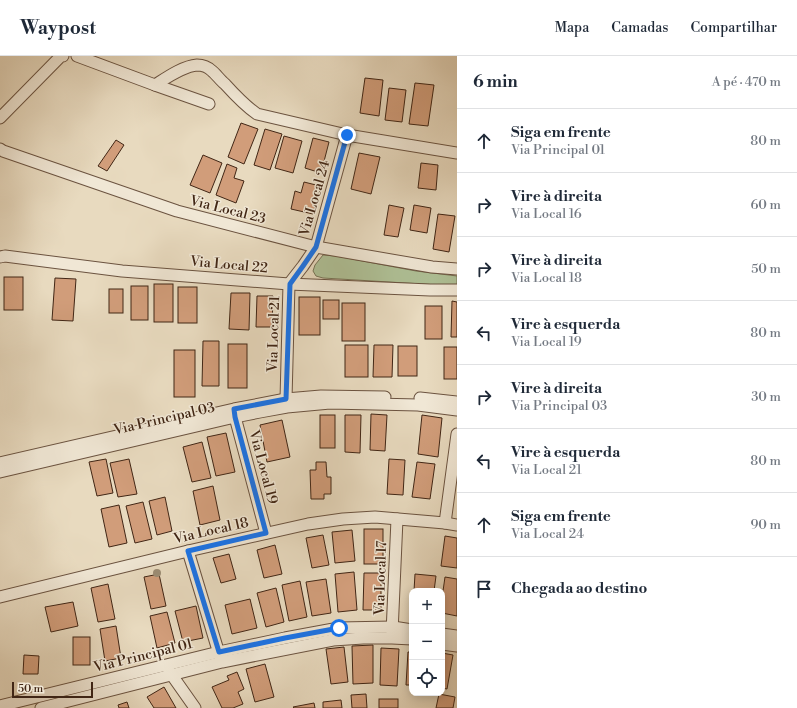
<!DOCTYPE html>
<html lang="pt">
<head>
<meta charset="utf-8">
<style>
	body { margin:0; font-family:"Libre Bodoni",serif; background:#f2f2f3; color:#1f2937 }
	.controls { position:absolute; right:12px; bottom:12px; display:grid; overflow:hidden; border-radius:8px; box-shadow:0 2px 10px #0003 }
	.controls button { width:36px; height:36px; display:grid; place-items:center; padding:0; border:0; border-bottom:1px solid #e0e1e3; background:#fff; color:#1f2937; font:20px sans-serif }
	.scale { position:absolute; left:12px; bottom:10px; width:81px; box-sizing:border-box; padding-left:4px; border:2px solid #412615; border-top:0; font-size:11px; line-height:14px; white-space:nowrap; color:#412615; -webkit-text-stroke:3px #f0e7d5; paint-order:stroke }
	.stop { position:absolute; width:12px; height:12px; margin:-9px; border:3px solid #1a73e8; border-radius:50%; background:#fff }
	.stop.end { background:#1a73e8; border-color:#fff; box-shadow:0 1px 4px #0008 }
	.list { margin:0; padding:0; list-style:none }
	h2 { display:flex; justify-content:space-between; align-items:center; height:52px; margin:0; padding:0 16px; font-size:17px }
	h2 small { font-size:13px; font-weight:400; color:#747a83 }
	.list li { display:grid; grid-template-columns:26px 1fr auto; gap:12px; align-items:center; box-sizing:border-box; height:64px; padding:0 16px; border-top:1px solid #e0e1e3 }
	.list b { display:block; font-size:15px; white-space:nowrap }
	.list p { margin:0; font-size:13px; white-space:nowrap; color:#747a83 }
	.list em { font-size:13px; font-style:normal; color:#747a83 }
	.icon { flex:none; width:22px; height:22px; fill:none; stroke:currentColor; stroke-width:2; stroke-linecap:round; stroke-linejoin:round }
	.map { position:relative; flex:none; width:457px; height:652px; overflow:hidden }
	header { display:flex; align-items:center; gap:24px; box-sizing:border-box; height:56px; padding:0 20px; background:#fff; border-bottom:1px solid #e0e1e3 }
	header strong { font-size:19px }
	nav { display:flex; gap:22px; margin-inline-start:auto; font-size:14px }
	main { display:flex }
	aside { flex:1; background:#fff }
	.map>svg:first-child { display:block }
	.green { fill:#afc197; stroke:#787456 }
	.building { fill:#d19d7a; stroke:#412615 }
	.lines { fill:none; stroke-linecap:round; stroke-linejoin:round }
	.minor-casing { stroke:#6b5340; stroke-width:13 }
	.minor { stroke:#f0e7d5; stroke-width:11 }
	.tree { fill:#9b8c74 }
	.route { stroke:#1a73e8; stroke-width:5 }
	.labels { text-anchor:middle; stroke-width:3; stroke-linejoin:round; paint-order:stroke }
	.street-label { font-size:14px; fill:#412615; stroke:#f0e7d5 }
</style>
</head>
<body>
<header>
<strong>Waypost</strong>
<nav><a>Mapa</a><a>Camadas</a><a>Compartilhar</a></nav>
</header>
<main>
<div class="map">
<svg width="457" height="652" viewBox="0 0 457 652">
	<rect width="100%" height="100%" fill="#e8dabf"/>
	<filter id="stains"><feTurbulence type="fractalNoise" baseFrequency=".005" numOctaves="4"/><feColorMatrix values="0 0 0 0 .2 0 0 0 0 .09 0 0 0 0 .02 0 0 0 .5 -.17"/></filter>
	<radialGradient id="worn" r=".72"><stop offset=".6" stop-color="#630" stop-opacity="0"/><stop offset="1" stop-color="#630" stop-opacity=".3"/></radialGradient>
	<path class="green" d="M323,199L336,200L416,215L457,220V229H439L323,222L316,220L313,215L315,209Z"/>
	<g class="building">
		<path d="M365,22L383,24L379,60L360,57Z"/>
		<path d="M415,27L434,29L428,70L409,68Z"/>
		<path d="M389,32L406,34L402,66L385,64Z"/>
		<path d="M241,67L258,73L244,108L228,101Z"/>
		<path d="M265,73L282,78L270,114L254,109Z"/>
		<path d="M284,80L302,85L293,117L275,112Z"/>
		<path d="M313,82L329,86L321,117L305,112Z"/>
		<path d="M116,84L124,89L107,115L98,110Z"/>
		<path d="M359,97L380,101L371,138L351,133Z"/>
		<path d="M203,99L222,107L210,137L190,129Z"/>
		<path d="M421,107L438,109L436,134L418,132Z"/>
		<path d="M227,108L237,112L234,122L244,125L236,147L216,139Z"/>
		<path d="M304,126L320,130L313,158L291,153L295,135L301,137Z"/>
		<path d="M389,149L404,152L398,181L384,179Z"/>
		<path d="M414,149L431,152L427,177L410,174Z"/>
		<path d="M438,158L455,160L449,196L433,193Z"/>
		<rect x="4" y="221" width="19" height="33"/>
		<path d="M55,222L76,223L73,265L52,264Z"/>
		<rect x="154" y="228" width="19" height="38"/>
		<rect x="131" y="230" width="17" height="34"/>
		<rect x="178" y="231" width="19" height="36"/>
		<rect x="109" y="233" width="14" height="24"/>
		<path d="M231,237H250L249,274L229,273Z"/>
		<path d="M257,240H273L272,271H256Z"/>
		<rect x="299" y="241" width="21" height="38"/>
		<rect x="323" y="244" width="16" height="19"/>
		<path d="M452,245L457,246V281H451Z"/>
		<rect x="342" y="247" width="23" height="38"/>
		<rect x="425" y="250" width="17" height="33"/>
		<path d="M203,285H219V330H202Z"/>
		<rect x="228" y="288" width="19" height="44"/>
		<rect x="345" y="289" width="23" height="32"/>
		<path d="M374,289H393L392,321H373Z"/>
		<rect x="398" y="290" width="19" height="30"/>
		<rect x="444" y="291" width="13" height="32"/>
		<rect x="174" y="294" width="21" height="47"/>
		<path d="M371,358L387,359L385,395L370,394Z"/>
		<rect x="320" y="359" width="15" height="33"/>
		<path d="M345,359H361L360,397L345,396Z"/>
		<path d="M422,359L442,362L438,401L418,398Z"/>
		<path d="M282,364L290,401L267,406L260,369Z"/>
		<path d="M226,377L235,416L216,420L207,381Z"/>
		<path d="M202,386L211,422L192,426L183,391Z"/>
		<path d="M106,403L113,437L97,440L89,406Z"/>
		<path d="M129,403L137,438L118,441L110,407Z"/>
		<path d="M389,403L405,404L403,439L387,438Z"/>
		<path d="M316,406H326L327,421H331V438H324V443H311L310,414H316Z"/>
		<path d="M417,406L435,408L430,443L412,441Z"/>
		<path d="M213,430L220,464L200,469L193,435Z"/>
		<path d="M165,441L172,475L157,479L149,445Z"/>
		<path d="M143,446L152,483L135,487L126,450Z"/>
		<path d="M119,449L127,487L109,491L101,453Z"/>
		<rect x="364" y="473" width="19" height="35"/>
		<path d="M352,474L355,505L335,507L332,476Z"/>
		<path d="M323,479L329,509L312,512L306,482Z"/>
		<path d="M445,480L457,482V512L441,510Z"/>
		<path d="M275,489L282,518L264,522L257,494Z"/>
		<path d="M229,498L236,523L221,527L213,502Z"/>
		<path d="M354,516L357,554L338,556L335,518Z"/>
		<path d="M364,517H381V554H363Z"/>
		<path d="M159,518L166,550L151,553L144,521Z"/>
		<path d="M415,518L436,520L434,535H414Z"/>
		<path d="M445,521L457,523V560L442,557V542Z"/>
		<path d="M326,523L331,557L312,560L306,526Z"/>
		<path d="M300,525L307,561L289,565L282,529Z"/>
		<path d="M108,528L115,563L98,566L91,532Z"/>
		<path d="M276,532L284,566L266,571L257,537Z"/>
		<path d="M250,543L257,572L232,578L225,549Z"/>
		<path d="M73,546L78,570L51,576L45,551Z"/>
		<path d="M196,550L203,582L183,586L175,555Z"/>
		<path d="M167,556L175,587L157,592L150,560Z"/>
		<path d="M116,570L121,602L105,605L100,573Z"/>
		<rect x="73" y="581" width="17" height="28"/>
		<path d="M373,589V627L353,628L352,590Z"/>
		<path d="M344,591L348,626L331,628L326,593Z"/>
		<path d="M381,592L399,593L397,630L380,629Z"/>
		<path d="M408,596H412V629H406Z"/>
		<path d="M442,597L453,599L447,633L442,632Z"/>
		<path d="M24,599L39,600L38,618H23Z"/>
		<path d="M265,608L274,641L255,646L246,613Z"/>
		<path d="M237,616L244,633L238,636L243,648L233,652H222L212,631L229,624L227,620Z"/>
		<path d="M164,631L176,652H154L147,641Z"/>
		<path d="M366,638L367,652H352L351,639Z"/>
		<path d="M439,638L455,641L453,652H436Z"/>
		<rect x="379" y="643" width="19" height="9"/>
		<path d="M341,644L342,652H323V646Z"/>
		<path d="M127,646L129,652H119L118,649Z"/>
		<path d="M314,647L315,652H294L293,651Z"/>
	</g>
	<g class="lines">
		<g class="minor-casing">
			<g id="minor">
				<path d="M77,0L155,29C166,22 183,10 197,9C202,9 208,11 212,15C216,18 220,24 225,28C235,39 244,49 257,58L347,79L457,97"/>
				<path d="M155,29L209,48"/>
				<path d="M0,62L61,0H63"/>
				<path d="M0,93L3,95L177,155L316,191L432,211L457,213"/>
				<path d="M0,201L5,200L122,215L289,228L430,234H457"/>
				<path d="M420,342L457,346"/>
				<path d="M287,350L286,343L289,228L303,210L316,191L347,79"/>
				<path d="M234,355L235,361L266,477"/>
				<path d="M0,407L234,353L286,343L321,340L385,341"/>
				<path d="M0,416L235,361L260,356L287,351L330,347L418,349L457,354"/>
				<path d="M445,467L457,378"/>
				<path d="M188,495L220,601"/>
				<path d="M0,541L188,495L308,468L343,463L375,461L445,467L457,469"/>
				<path d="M392,577L397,463"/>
				<path d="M442,578L457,580"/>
				<path d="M442,588L457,590"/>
				<path d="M169,615L195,652"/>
				<path d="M0,650L219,596L285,582L339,572L393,571L412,574"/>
				<path d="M41,652L222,606L333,584L363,582H392L412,583"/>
			</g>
		</g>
		<use href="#minor" class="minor"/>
	</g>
	<circle class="tree" cx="157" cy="517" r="4"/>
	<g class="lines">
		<path class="route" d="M339,572L285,582L219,596L188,495L266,477L235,361L234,353L286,343L290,228L303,210L316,191L347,79"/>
	</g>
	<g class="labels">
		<g class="street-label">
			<text transform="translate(314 142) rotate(-74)" y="5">Via Local 24</text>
			<text transform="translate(228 153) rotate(14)" y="5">Via Local 23</text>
			<text transform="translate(229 208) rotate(5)" y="5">Via Local 22</text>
			<text transform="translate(273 278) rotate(-88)" y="5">Via Local 21</text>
			<text transform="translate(164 362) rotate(-13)" y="5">Via Principal 03</text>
			<text transform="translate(264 411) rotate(75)" y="5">Via Local 19</text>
			<text transform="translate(211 474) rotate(-13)" y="5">Via Local 18</text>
			<text transform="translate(380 522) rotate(-88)" y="5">Via Local 17</text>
			<text transform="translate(143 599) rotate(-14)" y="5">Via Principal 01</text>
		</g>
	</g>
	<rect width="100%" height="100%" filter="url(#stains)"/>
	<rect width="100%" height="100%" fill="url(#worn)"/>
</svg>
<div class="controls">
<button>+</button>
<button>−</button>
<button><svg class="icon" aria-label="locate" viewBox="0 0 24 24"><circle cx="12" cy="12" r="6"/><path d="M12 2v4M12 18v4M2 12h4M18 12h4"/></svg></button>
</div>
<div class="scale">50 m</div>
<div class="stop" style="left:339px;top:572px"></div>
<div class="stop end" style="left:347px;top:79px"></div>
</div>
<aside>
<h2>6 min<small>A pé · 470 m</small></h2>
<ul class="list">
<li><svg class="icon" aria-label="ahead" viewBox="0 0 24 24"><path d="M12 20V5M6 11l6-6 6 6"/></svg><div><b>Siga em frente</b><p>Via Principal 01</p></div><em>80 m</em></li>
<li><svg class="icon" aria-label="right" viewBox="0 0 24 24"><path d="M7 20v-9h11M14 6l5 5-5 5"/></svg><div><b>Vire à direita</b><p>Via Local 16</p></div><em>60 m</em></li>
<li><svg class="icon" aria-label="right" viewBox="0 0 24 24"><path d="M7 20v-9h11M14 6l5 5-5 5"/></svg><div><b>Vire à direita</b><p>Via Local 18</p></div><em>50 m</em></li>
<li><svg class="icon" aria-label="left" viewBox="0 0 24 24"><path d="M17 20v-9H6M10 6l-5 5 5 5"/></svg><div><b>Vire à esquerda</b><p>Via Local 19</p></div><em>80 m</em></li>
<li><svg class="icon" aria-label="right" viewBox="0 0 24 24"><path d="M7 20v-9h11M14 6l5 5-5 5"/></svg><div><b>Vire à direita</b><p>Via Principal 03</p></div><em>30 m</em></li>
<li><svg class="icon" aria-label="left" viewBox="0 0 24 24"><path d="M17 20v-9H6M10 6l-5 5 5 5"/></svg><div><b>Vire à esquerda</b><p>Via Local 21</p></div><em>80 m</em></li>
<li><svg class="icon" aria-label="ahead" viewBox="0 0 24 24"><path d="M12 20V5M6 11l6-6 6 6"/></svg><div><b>Siga em frente</b><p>Via Local 24</p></div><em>90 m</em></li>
<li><svg class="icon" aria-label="arrive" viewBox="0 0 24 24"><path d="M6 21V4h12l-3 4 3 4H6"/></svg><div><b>Chegada ao destino</b></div></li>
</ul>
</aside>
</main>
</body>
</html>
